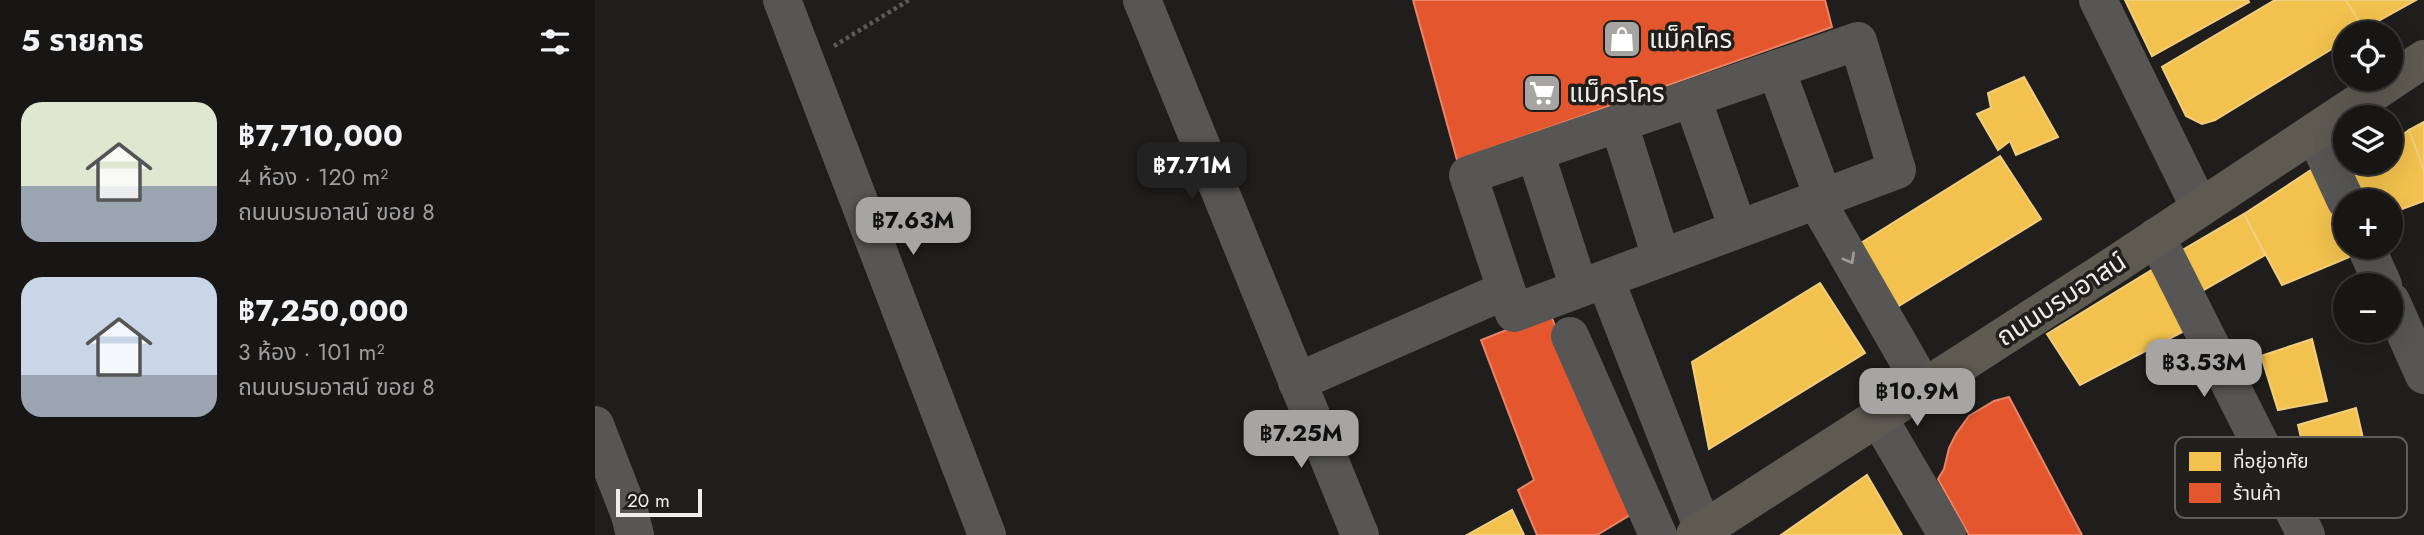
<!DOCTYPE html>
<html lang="th">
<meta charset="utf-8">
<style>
:root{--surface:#181615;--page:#252322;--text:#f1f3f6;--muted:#9f9fa0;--line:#363534;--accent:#a7a5a3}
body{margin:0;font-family:Jost,"Noto Sans Thai",sans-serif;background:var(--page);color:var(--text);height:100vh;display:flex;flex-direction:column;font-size:26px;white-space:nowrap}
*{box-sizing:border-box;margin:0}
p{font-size:23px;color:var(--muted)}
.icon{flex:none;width:38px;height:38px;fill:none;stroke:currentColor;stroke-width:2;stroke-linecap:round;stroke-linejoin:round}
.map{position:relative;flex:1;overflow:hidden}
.panel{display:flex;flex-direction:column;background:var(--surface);width:595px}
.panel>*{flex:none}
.fabs{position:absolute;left:1738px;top:21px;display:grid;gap:14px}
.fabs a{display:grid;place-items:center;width:70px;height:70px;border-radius:50%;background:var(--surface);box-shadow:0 7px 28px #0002,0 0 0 2px var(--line);font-size:35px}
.scale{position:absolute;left:21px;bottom:18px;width:86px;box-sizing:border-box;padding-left:7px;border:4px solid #f0eeeb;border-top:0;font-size:19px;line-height:24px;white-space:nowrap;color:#f0eeeb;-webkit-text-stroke:5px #211f1b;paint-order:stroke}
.price{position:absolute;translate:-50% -60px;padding:0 16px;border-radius:14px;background:var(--accent);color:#111;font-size:23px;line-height:46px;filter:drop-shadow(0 2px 4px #0008)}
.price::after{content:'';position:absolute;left:50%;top:42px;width:21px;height:16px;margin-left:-10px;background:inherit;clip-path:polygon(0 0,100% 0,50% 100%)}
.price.selected{background:#222;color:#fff}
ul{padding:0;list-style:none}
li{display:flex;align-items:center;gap:21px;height:175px;padding:0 21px}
li span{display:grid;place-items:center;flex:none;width:196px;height:140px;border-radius:21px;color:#555}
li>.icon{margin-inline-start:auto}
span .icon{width:84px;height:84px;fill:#fffc;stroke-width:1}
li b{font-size:30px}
h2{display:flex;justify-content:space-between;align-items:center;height:84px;padding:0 21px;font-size:30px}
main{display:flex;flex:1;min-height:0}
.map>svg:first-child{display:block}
.homes{fill:#f2c14e;stroke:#f1ce7d;stroke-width:2}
.shops{fill:#e4572e;stroke:#e88467;stroke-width:2}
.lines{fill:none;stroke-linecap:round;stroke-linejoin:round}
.path{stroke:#5c5b59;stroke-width:4.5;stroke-dasharray:3.5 3.5;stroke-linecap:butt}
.minor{stroke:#575655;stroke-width:38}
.major{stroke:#5d5a52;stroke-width:38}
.oneway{stroke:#9c9a98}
.labels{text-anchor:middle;stroke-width:7;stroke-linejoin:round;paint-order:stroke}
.poi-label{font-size:26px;fill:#f0eeeb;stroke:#211f1b;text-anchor:start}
.street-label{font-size:26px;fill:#f0eeeb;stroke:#211f1b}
.key{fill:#211f1b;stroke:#5f5d59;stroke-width:2}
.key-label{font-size:19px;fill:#f0eeeb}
</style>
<main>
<section class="panel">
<h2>5 รายการ<svg class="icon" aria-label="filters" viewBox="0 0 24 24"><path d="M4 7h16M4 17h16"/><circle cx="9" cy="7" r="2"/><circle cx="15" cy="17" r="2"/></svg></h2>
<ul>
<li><span style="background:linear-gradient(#dfe7d0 60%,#9aa5b1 0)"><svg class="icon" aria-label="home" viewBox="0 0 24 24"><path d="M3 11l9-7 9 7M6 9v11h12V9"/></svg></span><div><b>฿7,710,000</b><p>4 ห้อง · 120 m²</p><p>ถนนบรมอาสน์ ฃอย 8</p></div></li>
<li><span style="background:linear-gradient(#c9d6e8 70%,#9aa5b1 0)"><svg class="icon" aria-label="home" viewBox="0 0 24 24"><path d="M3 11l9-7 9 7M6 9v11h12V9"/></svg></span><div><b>฿7,250,000</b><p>3 ห้อง · 101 m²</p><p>ถนนบรมอาสน์ ฃอย 8</p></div></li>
</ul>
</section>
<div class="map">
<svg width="1829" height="535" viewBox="0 0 1829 535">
<rect width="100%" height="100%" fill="#201e1c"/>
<!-- homes -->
<g class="homes">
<path d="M 1530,0 L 1653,0 L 1654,2 L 1557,56 Z"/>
<path d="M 1680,0 L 1751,0 L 1769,29 L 1762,33 L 1750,33 L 1750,41 L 1620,120 L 1607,124 L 1591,116 L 1567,67 Z"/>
<path d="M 1751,0 L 1821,0 L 1769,29 Z"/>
<path d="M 1429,77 L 1463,137 L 1421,155 L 1415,141 L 1403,150 L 1382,114 L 1396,108 L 1393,93 Z"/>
<path d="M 1829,122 L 1829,171 L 1814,130 Z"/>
<path d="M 1814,130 L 1829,171 L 1829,201 L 1796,213 L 1796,201 L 1765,201 L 1754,173 L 1768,163 L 1796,163 L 1796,143 Z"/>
<path d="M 1405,156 L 1446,219 L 1294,312 L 1253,251 Z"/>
<path d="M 1719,168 L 1750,227 L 1750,247 L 1760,247 L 1764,253 L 1687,285 L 1649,214 Z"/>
<path d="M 1649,214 L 1670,255 L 1605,292 L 1586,251 Z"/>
<path d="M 1560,268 L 1593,329 L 1485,385 L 1452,334 Z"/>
<path d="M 1225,283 L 1270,353 L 1114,449 L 1097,362 Z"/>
<path d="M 1717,339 L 1732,401 L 1683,410 L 1666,356 Z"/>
<path d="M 1761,408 L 1773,460 L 1716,480 L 1703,425 Z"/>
<path d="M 1272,475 L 1307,535 L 1186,535 Z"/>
<path d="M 917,510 L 929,535 L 872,535 Z"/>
</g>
<!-- shops -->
<g class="shops">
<path d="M 818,0 L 1230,0 L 1237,27 L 862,160 Z"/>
<path d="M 955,313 L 1035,515 L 1002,535 L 942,535 L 923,490 L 939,480 L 886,340 Z"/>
<path d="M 1414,397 L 1487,535 L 1374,535 L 1343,479 L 1349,469 L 1354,448 L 1361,434 L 1374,416 L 1399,401 Z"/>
</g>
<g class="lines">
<!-- path -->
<path class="path" d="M 239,46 L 314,0"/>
<!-- minor -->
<g class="minor">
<path d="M 187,0 L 392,535"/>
<path d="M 547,0 L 765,535"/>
<path d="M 1503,0 L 1605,208"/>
<path d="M 1181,69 L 1228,197"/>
<path d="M 1097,98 L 1143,229"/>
<path d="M 1024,124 L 1066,257"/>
<path d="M 1719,132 L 1751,201"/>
<path d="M 940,152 L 984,288"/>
<path d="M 1221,200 L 1329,388"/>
<path d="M 1561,237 L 1711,535"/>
<path d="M 1771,247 L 1788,285"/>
<path d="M 1010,279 L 1302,170 L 1263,41 L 873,175 L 919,313 L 1010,279 L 1108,529"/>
<path d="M 1796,301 L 1829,375"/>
<path d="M 975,336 L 1063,535"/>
<path d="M 702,382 L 911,290"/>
<path d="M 1283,417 L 1352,535"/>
<path d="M 0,425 L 35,515 L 40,535"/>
</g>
<!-- major -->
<path class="major" d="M 1100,535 L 1521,264 L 1829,59"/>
</g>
<!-- one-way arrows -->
<defs><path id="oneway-chevron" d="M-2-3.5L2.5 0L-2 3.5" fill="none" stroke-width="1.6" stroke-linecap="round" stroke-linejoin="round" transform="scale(1.75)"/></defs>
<use class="oneway" href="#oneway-chevron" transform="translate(1255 259) rotate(60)"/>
<!-- icons -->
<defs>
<symbol id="shop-square" viewBox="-11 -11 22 22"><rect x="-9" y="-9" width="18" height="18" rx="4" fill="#a7a5a3" stroke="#211f1b"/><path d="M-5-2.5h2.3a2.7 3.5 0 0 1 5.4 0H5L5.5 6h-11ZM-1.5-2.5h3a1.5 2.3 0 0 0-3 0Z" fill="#fff"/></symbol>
<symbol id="supermarket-square" viewBox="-11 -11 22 22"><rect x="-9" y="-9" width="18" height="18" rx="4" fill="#a7a5a3" stroke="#211f1b"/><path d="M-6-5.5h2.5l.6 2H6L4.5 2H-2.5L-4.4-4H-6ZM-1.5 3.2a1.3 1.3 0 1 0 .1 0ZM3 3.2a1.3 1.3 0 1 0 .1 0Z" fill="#fff"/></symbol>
</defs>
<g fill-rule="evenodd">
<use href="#shop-square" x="1005" y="17" width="44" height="44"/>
<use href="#supermarket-square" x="925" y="71" width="44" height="44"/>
</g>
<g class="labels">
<!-- poi labels -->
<g class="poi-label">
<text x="1054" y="48">แม็คโคร</text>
<text x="974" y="102">แม็ครโคร</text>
</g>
<!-- street labels -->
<g class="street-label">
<text transform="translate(1466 299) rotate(-33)" y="9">ถนนบรมอาสน์</text>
</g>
</g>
<!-- legend -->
<rect x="1580" y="437" width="232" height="81" rx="10" class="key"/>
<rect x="1594" y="452" width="32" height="19" fill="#f2c14e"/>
<rect x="1594" y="483" width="32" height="20" fill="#e4572e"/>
<g class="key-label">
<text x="1638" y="468">ที่อยู่อาศัย</text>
<text x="1638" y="500">ร้านค้า</text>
</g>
</svg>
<div class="fabs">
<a><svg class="icon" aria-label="locate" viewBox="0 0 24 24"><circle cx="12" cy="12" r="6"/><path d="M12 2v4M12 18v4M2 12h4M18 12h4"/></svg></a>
<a><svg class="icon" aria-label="layers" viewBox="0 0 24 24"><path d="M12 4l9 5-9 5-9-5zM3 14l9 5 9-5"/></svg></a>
<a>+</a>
<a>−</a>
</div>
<div class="scale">20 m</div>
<b class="price selected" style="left:597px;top:202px">฿7.71M</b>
<b class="price" style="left:318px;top:257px">฿7.63M</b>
<b class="price" style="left:1609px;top:399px">฿3.53M</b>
<b class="price" style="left:1322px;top:428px">฿10.9M</b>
<b class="price" style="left:706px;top:470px">฿7.25M</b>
</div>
</main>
